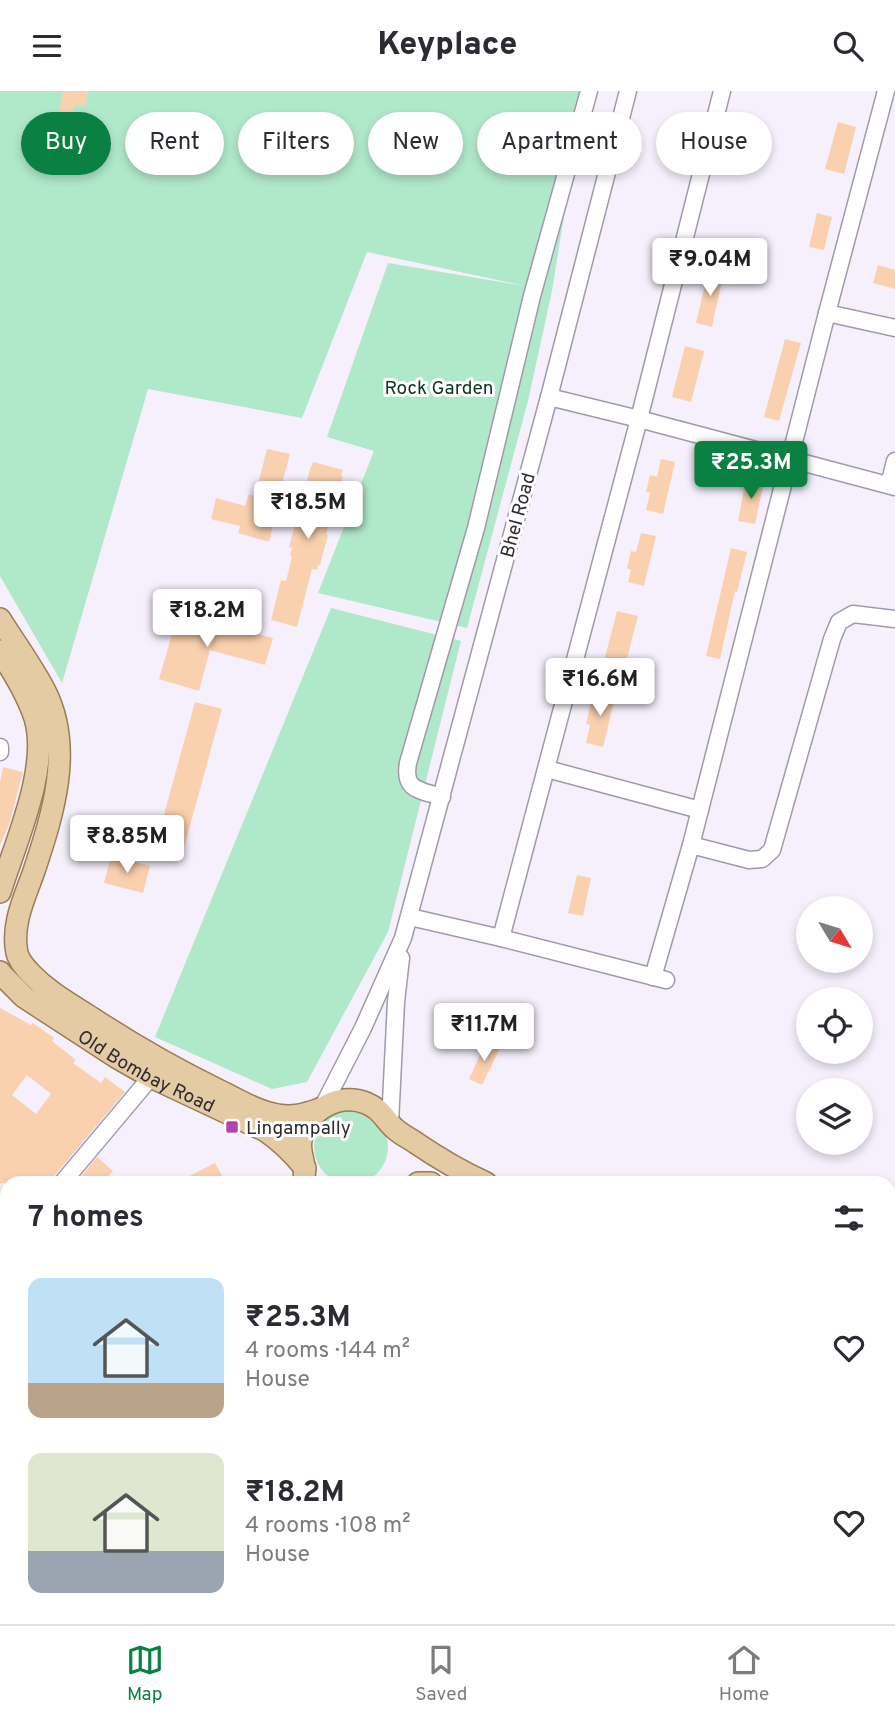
<!DOCTYPE html>
<meta charset="utf-8">
<style>
:root{--surface:#fff;--page:#f2f2f3;--text:#2b2b33;--muted:#7c7c81;--line:#e1e1e2;--accent:#0b8043}
body{margin:0;font-family:Overpass,sans-serif;background:var(--page);color:var(--text);height:100vh;display:flex;flex-direction:column;font-size:26px;white-space:nowrap}
*{box-sizing:border-box;margin:0}
p{font-size:23px;color:var(--muted)}
.icon{flex:none;width:38px;height:38px;fill:none;stroke:currentColor;stroke-width:2;stroke-linecap:round;stroke-linejoin:round}
.map{position:relative;flex:1;overflow:hidden}
.sheet{position:absolute;left:0px;top:1085px;width:896px;height:448px;display:flex;flex-direction:column;background:var(--surface);border-radius:21px 21px 0 0;box-shadow:0 4px 10px #0003}
.sheet>*{flex:none}
.banner{position:absolute;left:21px;top:21px;width:854px;height:63px;display:flex;gap:14px}
.needle{width:46px;rotate:128deg}
.controls{position:absolute;left:796px;top:805px;display:grid;gap:14px}
.controls a{display:grid;place-items:center;width:77px;height:77px;border-radius:50%;background:var(--surface);box-shadow:0 4px 10px #0003;font-size:35px}
.price{position:absolute;translate:-50% -60px;padding:0 16px;border-radius:7px;background:#fff;color:#222;font-size:23px;line-height:46px;filter:drop-shadow(0 2px 4px #0008)}
.price::after{content:'';position:absolute;left:50%;top:42px;width:21px;height:16px;margin-left:-10px;background:inherit;clip-path:polygon(0 0,100% 0,50% 100%)}
.price.current{background:var(--accent);color:#fff}
ul{padding:0;list-style:none}
li{display:flex;align-items:center;gap:21px;height:175px;padding:0 28px}
li span{display:grid;place-items:center;flex:none;width:196px;height:140px;border-radius:14px;color:#555}
li>.icon{margin-inline-start:auto}
span .icon{width:84px;height:84px;fill:#fffc;stroke-width:1}
li b{font-size:30px}
h2{display:flex;justify-content:space-between;align-items:center;height:84px;padding:0 28px;font-size:30px}
.tag{padding:0 24px;border-radius:32px;background:var(--surface);box-shadow:0 4px 10px #0003;font-size:24px;line-height:63px}
.tag.current{background:var(--accent);color:#fff}
header{display:flex;justify-content:space-between;align-items:center;height:91px;padding:0 28px;background:var(--surface);font-size:32px;font-weight:800}
.tabs{display:flex;justify-content:space-around;align-items:center;height:98px;border-top:2px solid var(--line);background:var(--surface);font-size:19px;color:var(--muted)}
.tabs a{display:grid;justify-items:center;gap:4px}
.tabs .current{color:var(--accent)}
.map>svg:first-child{display:block}
.green{fill:#b0e8ca}
.lines{fill:none;stroke-linecap:round;stroke-linejoin:round}
.stream{stroke:#679cda;stroke-width:4.5}
.building{fill:#fad1af;fill-rule:evenodd}
.minor-casing{stroke:#a199ac;stroke-width:19}
.major-casing{stroke:#997d55;stroke-width:24}
.highway-casing{stroke:#997d55;stroke-width:28}
.minor{stroke:#fff;stroke-width:16}
.major{stroke:#e4cba4;stroke-width:21}
.highway{stroke:#d2a968;stroke-width:24}
.poi-dot{fill:#af46a9;stroke:#fff;stroke-width:2.5}
.labels{text-anchor:middle;stroke-width:6;stroke-linejoin:round;paint-order:stroke}
.park-label{font-size:19px;fill:#0b3422;stroke:#fff}
.street-label{font-size:19px;fill:#2e2a32;stroke:#fff}
.poi-label{font-size:19px;fill:#2e2a32;stroke:#fff;text-anchor:start}
</style>
<header><svg class="icon" aria-label="menu" viewBox="0 0 24 24"><path d="M4 6h16M4 12h16M4 18h16"/></svg>Keyplace<svg class="icon" aria-label="search" viewBox="0 0 24 24"><circle cx="10" cy="10" r="6"/><path d="M15 15l6 6"/></svg></header>
<div class="map">
<svg width="895" height="1533" viewBox="0 0 895 1533">
<rect width="100%" height="100%" fill="#f5f0fc"/>
<!-- green -->
<g class="green">
<path d="M 0,0 L 584,0 L 552,200 L 528,310 L 467,537 L 318,502 L 374,360 L 327,346 L 388,172 L 525,195 L 367,161 L 302,327 L 148,298 L 62,592 L 0,485 Z"/>
<path d="M 331,517 L 461,550 L 388,841 L 307,991 L 272,998 L 155,946 Z"/>
<circle cx="351" cy="1056" r="37"/>
</g>
<g class="lines">
<!-- stream -->
<g class="stream">
<path d="M 0,1184 L 7,1191"/>
<path d="M 157,1526 L 170,1533"/>
</g>
</g>
<!-- building -->
<g class="building">
<path d="M 63,0 L 88,0 L 85,15 L 75,14 L 64,70 L 48,67 L 55,26 L 58,27 Z"/>
<path d="M 740,26 L 763,31 L 752,79 L 729,74 Z"/>
<path d="M 838,31 L 856,36 L 844,83 L 825,78 Z"/>
<path d="M 817,122 L 832,126 L 824,159 L 809,156 Z"/>
<path d="M 878,174 L 895,179 L 895,198 L 873,192 Z"/>
<path d="M 709,177 L 724,180 L 712,236 L 696,232 Z"/>
<path d="M 785,248 L 801,252 L 779,330 L 764,326 Z"/>
<path d="M 685,255 L 704,260 L 691,311 L 672,306 Z"/>
<path d="M 267,358 L 290,363 L 277,411 L 279,412 L 269,451 L 238,442 L 240,435 L 211,428 L 216,407 L 245,415 L 249,403 L 255,405 Z"/>
<path d="M 661,368 L 675,371 L 663,423 L 646,419 L 650,402 L 646,401 L 650,384 L 657,386 Z"/>
<path d="M 313,371 L 343,379 L 341,385 L 343,385 L 335,416 L 333,415 L 332,420 L 326,444 L 328,444 L 320,474 L 318,474 L 317,479 L 312,478 L 297,536 L 271,529 L 281,489 L 286,490 L 292,466 L 290,465 L 292,457 L 289,456 L 311,375 L 312,375 Z"/>
<path d="M 746,388 L 764,391 L 755,433 L 738,430 Z"/>
<path d="M 641,442 L 656,445 L 644,495 L 628,491 L 631,479 L 627,477 L 631,460 L 636,461 Z"/>
<path d="M 731,457 L 747,461 L 737,501 L 735,500 L 720,568 L 706,565 Z"/>
<path d="M 617,520 L 638,525 L 624,579 L 603,574 Z"/>
<path d="M 178,523 L 273,547 L 265,574 L 210,559 L 199,600 L 159,588 Z"/>
<path d="M 600,598 L 616,602 L 603,656 L 586,652 L 590,634 L 586,633 L 591,611 L 596,613 Z"/>
<path d="M 195,611 L 222,618 L 182,764 L 155,756 Z"/>
<path d="M 3,676 L 23,681 L 9,734 L 0,754 L 0,691 Z"/>
<path d="M 111,765 L 150,775 L 143,802 L 104,792 Z"/>
<path d="M 577,784 L 591,787 L 583,825 L 568,822 Z"/>
<path d="M 0,917 L 31,934 L 33,932 L 54,947 L 52,950 L 76,969 L 73,972 L 101,992 L 105,986 L 125,1001 L 54,1085 L 52,1092 L 0,1092 ZM 27,984 L 51,1003 L 36,1023 L 12,1004 Z"/>
<path d="M 486,951 L 500,957 L 482,994 L 469,988 Z"/>
<path d="M 97,1066 L 113,1080 L 102,1092 L 76,1092 Z"/>
<path d="M 215,1072 L 226,1092 L 176,1092 Z"/>
</g>
<g class="lines">
<defs>
<g id="minor">
<path d="M 827,222 L 895,237"/>
<path d="M 549,306 L 639,328 L 895,396"/>
<path d="M 889,394 L 895,370"/>
<path d="M 0,656 L 0,661"/>
<path d="M 547,678 L 700,719"/>
<path d="M 442,706 C 420,699 403,700 408,672 L 476,437 L 532,205 L 589,0"/>
<path d="M 691,754 L 749,769 L 762,768 L 772,759 L 832,548 L 839,531 L 853,523 L 895,528"/>
<path d="M 410,826 L 501,847"/>
<path d="M 653,886 L 691,754 L 827,222 L 886,0"/>
<path d="M 666,889 L 501,847 L 639,328 L 722,0"/>
<path d="M 322,1017 L 363,937 L 403,847 L 549,306 L 628,0"/>
<path d="M 390,1032 L 396,911 L 401,867"/>
<path d="M 62,1092 L 151,986"/>
<path d="M 889,1137 L 895,1137"/>
<path d="M 889,1202 L 895,1204"/>
<path d="M 0,1268 L 7,1274"/>
<path d="M 0,1293 L 7,1284"/>
<path d="M 0,1506 L 7,1499"/>
<path d="M 609,1526 L 610,1533"/>
<path d="M 86,1533 L 92,1526"/>
</g>
<g id="major">
<path d="M 0,528 C 15,552 32,575 45,600 C 74,657 53,723 34,780 C 25,806 11,833 17,862 C 20,875 41,893 52,901 C 64,910 78,918 92,927 C 133,954 175,978 220,1000 C 239,1009 258,1021 278,1024 C 294,1027 305,1023 320,1018"/>
<path d="M 0,560 C 13,581 27,603 35,627 C 50,677 15,752 0,801"/>
<path id="s1" d="M 0,881 L 2,884 L 24,906 L 116,966 L 151,986 L 266,1040 C 282,1051 293,1062 305,1077"/>
<path d="M 304,1092 C 304,1087 305,1081 304,1076 C 303,1066 299,1059 301,1049 C 306,1020 338,1001 366,1012 C 381,1018 384,1028 394,1037 C 400,1043 409,1047 416,1052 C 438,1067 462,1081 486,1092"/>
<path d="M 418,1092 L 431,1092"/>
</g>
<g id="highway">
<path d="M 889,1167 L 895,1169"/>
<path d="M 889,1189 L 895,1190"/>
<path d="M 22,1533 L 28,1526"/>
<path d="M 48,1533 L 53,1526"/>
</g>
</defs>
<!-- minor casing -->
<use href="#minor" class="minor-casing"/>
<!-- major casing -->
<use href="#major" class="major-casing"/>
<!-- highway casing -->
<use href="#highway" class="highway-casing"/>
<!-- minor -->
<use href="#minor" class="minor"/>
<!-- major -->
<use href="#major" class="major"/>
<!-- highway -->
<use href="#highway" class="highway"/>
</g>
<!-- markers -->
<rect class="poi-dot" x="225" y="1029" width="14" height="14" rx="3.5"/>
<g class="labels">
<!-- park labels -->
<g class="park-label">
<text x="439" y="303">Rock Garden</text>
</g>
<!-- street labels -->
<g class="street-label">
<text transform="translate(517 424) rotate(-75)" y="7">Bhel Road</text>
<text dy="7" stroke="none"><textPath href="#s1" startOffset="178">Old Bombay Road</textPath></text>
</g>
<!-- poi labels -->
<g class="poi-label">
<text x="246" y="1043">Lingampally</text>
</g>
</g>
</svg>
<div class="controls">
<a><svg class="needle" viewBox="-14 -14 28 28"><path d="M0-13l5 13h-10z" fill="#e53935"/><path d="M0 13l5-13h-10z" fill="#7c7c81"/></svg></a>
<a><svg class="icon" aria-label="locate" viewBox="0 0 24 24"><circle cx="12" cy="12" r="6"/><path d="M12 2v4M12 18v4M2 12h4M18 12h4"/></svg></a>
<a><svg class="icon" aria-label="layers" viewBox="0 0 24 24"><path d="M12 4l9 5-9 5-9-5zM3 14l9 5 9-5"/></svg></a>
</div>
<b class="price" style="left:710px;top:207px">₹9.04M</b>
<b class="price current" style="left:751px;top:410px">₹25.3M</b>
<b class="price" style="left:308px;top:450px">₹18.5M</b>
<b class="price" style="left:207px;top:558px">₹18.2M</b>
<b class="price" style="left:600px;top:627px">₹16.6M</b>
<b class="price" style="left:127px;top:784px">₹8.85M</b>
<b class="price" style="left:484px;top:972px">₹11.7M</b>
<div class="banner">
<a class="tag current">Buy</a>
<a class="tag">Rent</a>
<a class="tag">Filters</a>
<a class="tag">New</a>
<a class="tag">Apartment</a>
<a class="tag">House</a>
</div>
<section class="sheet">
<h2>7 homes<svg class="icon" aria-label="filters" viewBox="0 0 24 24"><path d="M4 7h16M4 17h16"/><circle cx="9" cy="7" r="2"/><circle cx="15" cy="17" r="2"/></svg></h2>
<ul>
<li><span style="background:linear-gradient(#bfe0f5 75%,#b9a48a 0)"><svg class="icon" aria-label="home" viewBox="0 0 24 24"><path d="M3 11l9-7 9 7M6 9v11h12V9"/></svg></span><div><b>₹25.3M</b><p>4 rooms · 144 m²</p><p>House</p></div><svg class="icon" aria-label="heart" viewBox="0 0 24 24"><path d="M12 20l-8-8c-3-5 5-10 8-4 3-6 11-1 8 4z"/></svg></li>
<li><span style="background:linear-gradient(#dfe7d0 70%,#9aa5b1 0)"><svg class="icon" aria-label="home" viewBox="0 0 24 24"><path d="M3 11l9-7 9 7M6 9v11h12V9"/></svg></span><div><b>₹18.2M</b><p>4 rooms · 108 m²</p><p>House</p></div><svg class="icon" aria-label="heart" viewBox="0 0 24 24"><path d="M12 20l-8-8c-3-5 5-10 8-4 3-6 11-1 8 4z"/></svg></li>
</ul>
</section>
</div>
<nav class="tabs">
<a class="current"><svg class="icon" aria-label="map" viewBox="0 0 24 24"><path d="M3 6l6-2 6 2 6-2v14l-6 2-6-2-6 2zM9 4v14M15 6v14"/></svg>Map</a>
<a><svg class="icon" aria-label="saved" viewBox="0 0 24 24"><path d="M7 4h10v16l-5-4-5 4z"/></svg>Saved</a>
<a><svg class="icon" aria-label="home" viewBox="0 0 24 24"><path d="M3 11l9-7 9 7M6 9v11h12V9"/></svg>Home</a>
</nav>
